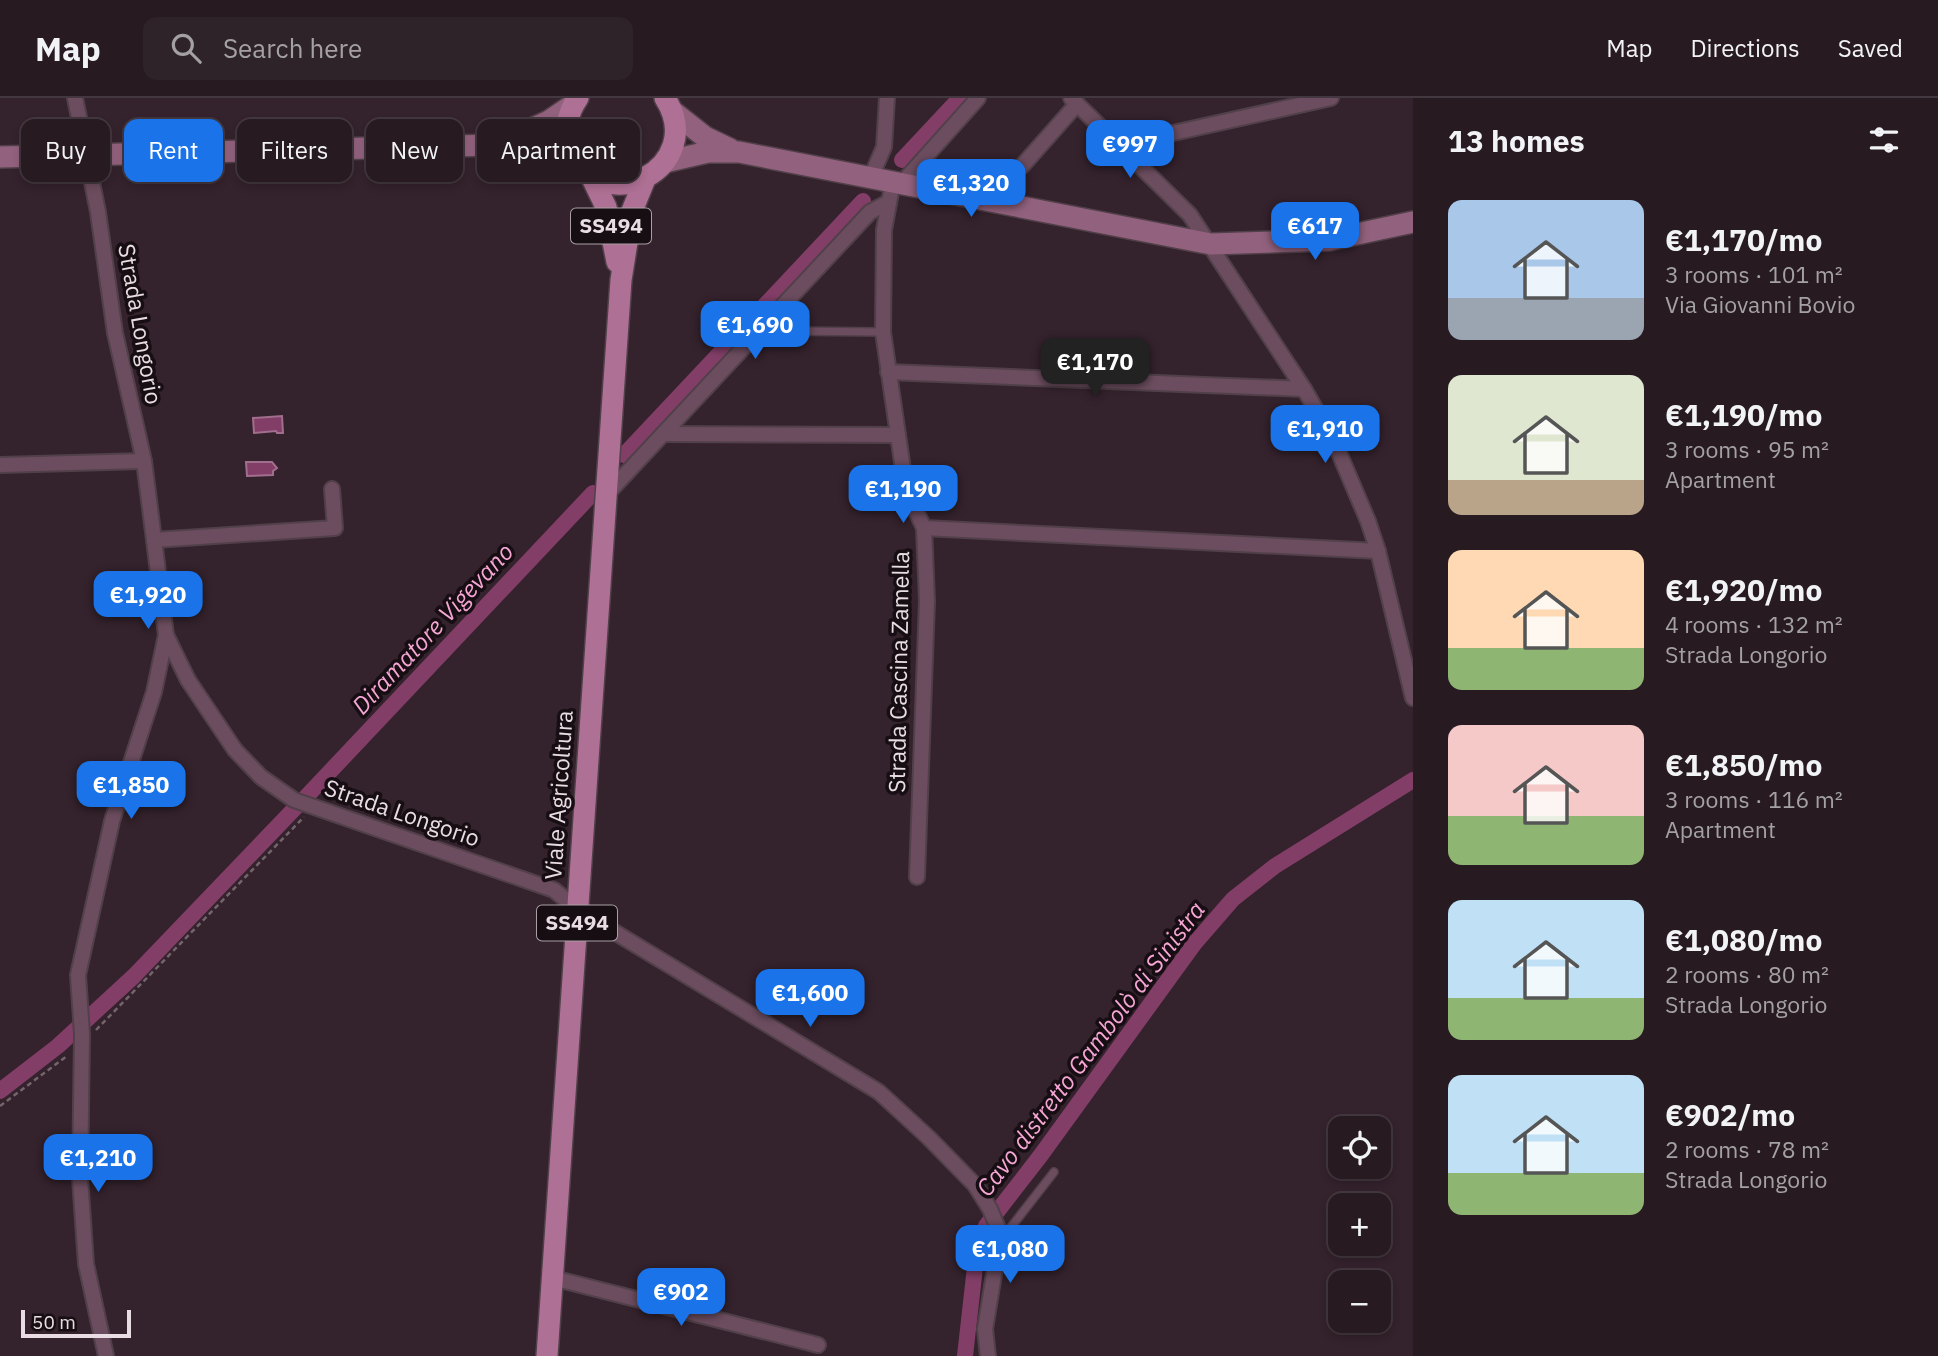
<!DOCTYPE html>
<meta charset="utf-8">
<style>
:root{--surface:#271a21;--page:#2f232a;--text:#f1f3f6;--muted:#a4a1a5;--line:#43383f;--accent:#1a73e8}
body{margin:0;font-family:"IBM Plex Sans",sans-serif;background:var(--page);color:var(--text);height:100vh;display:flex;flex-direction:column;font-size:26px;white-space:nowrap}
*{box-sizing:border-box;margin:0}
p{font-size:23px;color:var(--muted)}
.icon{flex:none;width:38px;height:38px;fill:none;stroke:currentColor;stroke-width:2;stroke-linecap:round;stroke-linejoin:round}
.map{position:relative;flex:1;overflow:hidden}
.sheet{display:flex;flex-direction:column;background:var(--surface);width:525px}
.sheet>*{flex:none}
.hud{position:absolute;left:21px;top:21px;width:665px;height:63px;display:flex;gap:14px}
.tools{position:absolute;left:1328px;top:1018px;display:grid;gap:14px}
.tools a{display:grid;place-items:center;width:63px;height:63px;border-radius:14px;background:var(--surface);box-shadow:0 4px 10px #0003,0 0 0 2px var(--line);font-size:35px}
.scale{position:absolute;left:21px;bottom:18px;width:110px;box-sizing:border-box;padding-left:7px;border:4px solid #e9dde3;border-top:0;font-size:19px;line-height:24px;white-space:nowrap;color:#e9dde3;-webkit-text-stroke:5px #160e13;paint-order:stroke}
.price{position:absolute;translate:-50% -60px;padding:0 16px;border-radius:14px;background:var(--accent);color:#fff;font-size:23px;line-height:46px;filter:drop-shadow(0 2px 4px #0008)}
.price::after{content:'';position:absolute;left:50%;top:42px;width:21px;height:16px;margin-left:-10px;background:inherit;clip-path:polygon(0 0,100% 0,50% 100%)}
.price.active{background:#222;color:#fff}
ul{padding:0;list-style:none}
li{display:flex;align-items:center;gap:21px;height:175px;padding:0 35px}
li span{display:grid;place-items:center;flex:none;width:196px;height:140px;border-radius:14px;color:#555}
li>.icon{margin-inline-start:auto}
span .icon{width:84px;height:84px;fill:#fffc;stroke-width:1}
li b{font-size:30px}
h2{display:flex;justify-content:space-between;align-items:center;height:84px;padding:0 35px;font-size:30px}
.chip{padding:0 24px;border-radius:14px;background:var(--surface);box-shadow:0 4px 10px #0003,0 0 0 2px var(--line);font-size:24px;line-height:63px}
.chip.active{background:var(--accent);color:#fff}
header{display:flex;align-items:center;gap:42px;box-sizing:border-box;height:98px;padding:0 35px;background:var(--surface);border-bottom:2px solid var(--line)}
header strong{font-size:33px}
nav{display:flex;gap:38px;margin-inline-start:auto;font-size:24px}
.search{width:490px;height:63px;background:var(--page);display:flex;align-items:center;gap:18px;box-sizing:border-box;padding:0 24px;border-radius:14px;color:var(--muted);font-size:26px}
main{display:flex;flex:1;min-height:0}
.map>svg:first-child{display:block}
.water{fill:#833e68;stroke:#a26e8d;stroke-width:2}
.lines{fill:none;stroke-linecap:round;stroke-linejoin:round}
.canal{stroke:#833e68;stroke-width:16}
.lane-casing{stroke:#514049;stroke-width:10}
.street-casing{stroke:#514049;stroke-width:18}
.secondary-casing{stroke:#514049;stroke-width:24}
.primary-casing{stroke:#514049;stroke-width:24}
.path{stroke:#74646c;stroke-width:2.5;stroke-dasharray:5 3.5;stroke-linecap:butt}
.lane{stroke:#6c4d5f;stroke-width:7}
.street{stroke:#6c4d5f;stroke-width:14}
.secondary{stroke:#92617d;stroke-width:21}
.primary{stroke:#ae7094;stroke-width:21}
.labels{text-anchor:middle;stroke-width:7;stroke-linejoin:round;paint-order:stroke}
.shield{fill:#160e13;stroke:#aa9fa5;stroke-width:2}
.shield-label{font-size:21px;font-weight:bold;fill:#e9dde3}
.street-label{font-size:23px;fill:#e9dde3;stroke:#160e13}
.water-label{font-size:24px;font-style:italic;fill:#f6a6d4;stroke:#160e13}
</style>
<header>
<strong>Map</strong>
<div class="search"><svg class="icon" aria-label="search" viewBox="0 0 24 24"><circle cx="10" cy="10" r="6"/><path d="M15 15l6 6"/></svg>Search here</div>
<nav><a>Map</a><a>Directions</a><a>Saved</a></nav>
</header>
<main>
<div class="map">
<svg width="1413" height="1258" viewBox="0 0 1413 1258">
<rect width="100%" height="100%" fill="#34222c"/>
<!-- water -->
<g class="water">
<path d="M 282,318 L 283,335 L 277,335 L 276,333 L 254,335 L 253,320 Z"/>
<path d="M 246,364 L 272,364 L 277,370 L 273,373 L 273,377 L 247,378 Z"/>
</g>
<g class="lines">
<!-- canal -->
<g class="canal">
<path d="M 902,62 L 960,0"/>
<path d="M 624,357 L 863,103"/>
<path d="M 306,699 L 593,395"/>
<path d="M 0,993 L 58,948 L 134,878 L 297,708"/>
<path d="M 965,1258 L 976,1160 L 986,1128 L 1041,1057 L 1194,846 L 1233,801 L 1275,768 L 1413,682"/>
</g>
<defs>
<g id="lane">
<path d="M 785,233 L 883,234"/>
<path d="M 1001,1142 L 1054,1074"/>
</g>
<g id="street">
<path d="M 75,0 L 98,114 L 115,235 L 144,363 L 166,537 L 188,582 L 235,652 L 261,679 L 294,702 L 554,792 L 578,812 L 879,994 L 929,1040 L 975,1087 L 990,1111 L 999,1133 L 999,1146 L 985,1231 L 988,1258"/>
<path d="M 1071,0 L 1190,117 L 1304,291 L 1334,343 L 1368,423 L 1378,453 L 1413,600"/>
<path d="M 1119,47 L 1331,0"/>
<path d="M 1022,68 L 1077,6"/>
<path d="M 871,79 L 884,49 L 887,0"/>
<path d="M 893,83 L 884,132 L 883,234 L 906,392 L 924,430 L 927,503 L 917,779"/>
<path d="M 902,85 L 978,0"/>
<path d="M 888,274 L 1304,291"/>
<path d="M 663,336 L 898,337"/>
<path d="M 0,367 L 144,363"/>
<path d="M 606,397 L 870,114 L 889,104"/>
<path d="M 924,430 L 1378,453"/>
<path d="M 154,442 L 335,430 L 332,391"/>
<path d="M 553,1180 L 818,1247"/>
<path d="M 106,1258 L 86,1166 L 80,1080 L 82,936 L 78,877 L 112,723 L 154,594 L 166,537"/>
</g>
<g id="secondary">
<path d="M 672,13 L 705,39 L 730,51"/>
<path d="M 496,47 L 549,23 L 574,6"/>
<path d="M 0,59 L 496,47 L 542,53 L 584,71"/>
<path d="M 665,64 L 708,54 L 739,54 L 1211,146 L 1329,142 L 1413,124"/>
</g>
<g id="primary">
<path d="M 578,0 C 567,15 564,34 571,51 C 601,125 709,69 665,0"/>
<path d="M 590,76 L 606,109 L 617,164"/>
<path d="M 547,1258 L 621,182 L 632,113 L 645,81"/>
</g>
</defs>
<!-- lane casing -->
<use href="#lane" class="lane-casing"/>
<!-- street casing -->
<use href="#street" class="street-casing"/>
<!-- secondary casing -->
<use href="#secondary" class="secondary-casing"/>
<!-- primary casing -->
<use href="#primary" class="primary-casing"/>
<!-- path -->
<g class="path">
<path d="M 96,932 L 304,719"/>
<path d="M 0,1008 L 67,958"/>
</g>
<!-- lane -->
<use href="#lane" class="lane"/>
<!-- street -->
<use href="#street" class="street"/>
<!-- secondary -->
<use href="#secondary" class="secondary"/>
<!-- primary -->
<use href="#primary" class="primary"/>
</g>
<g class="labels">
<!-- shield labels -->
<g class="shield">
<rect x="571" y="110.5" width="80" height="35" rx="5"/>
<rect x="537" y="807.5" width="80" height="35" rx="5"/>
</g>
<g class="shield-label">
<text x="611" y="135">SS494</text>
<text x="577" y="832">SS494</text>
</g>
<!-- street labels -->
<g class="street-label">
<text transform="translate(140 226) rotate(80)" y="8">Strada Longorio</text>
<text transform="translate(899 574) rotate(-89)" y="8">Strada Cascina Zamella</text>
<text transform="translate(559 697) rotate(-86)" y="8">Viale Agricoltura</text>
<text transform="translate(402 715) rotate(19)" y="8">Strada Longorio</text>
</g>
<!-- water labels -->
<g class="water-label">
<text transform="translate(433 531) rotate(-47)" y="8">Diramatore Vigevano</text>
<text transform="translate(1091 951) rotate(-53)" y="8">Cavo distretto Gambolò di Sinistra</text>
</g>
</g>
</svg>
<div class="tools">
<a><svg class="icon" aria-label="locate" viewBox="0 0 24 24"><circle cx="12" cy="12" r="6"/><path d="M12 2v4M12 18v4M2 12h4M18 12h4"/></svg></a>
<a>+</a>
<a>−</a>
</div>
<div class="scale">50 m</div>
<b class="price" style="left:1130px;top:82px">€997</b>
<b class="price" style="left:971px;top:121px">€1,320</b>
<b class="price" style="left:1315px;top:164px">€617</b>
<b class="price" style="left:755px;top:263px">€1,690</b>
<b class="price active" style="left:1095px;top:300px">€1,170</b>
<b class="price" style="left:1325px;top:367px">€1,910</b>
<b class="price" style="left:903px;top:427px">€1,190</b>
<b class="price" style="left:148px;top:533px">€1,920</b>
<b class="price" style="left:131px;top:723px">€1,850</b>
<b class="price" style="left:810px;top:931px">€1,600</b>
<b class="price" style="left:98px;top:1096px">€1,210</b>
<b class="price" style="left:1010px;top:1187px">€1,080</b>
<b class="price" style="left:681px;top:1230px">€902</b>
<div class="hud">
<a class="chip">Buy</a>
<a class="chip active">Rent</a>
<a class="chip">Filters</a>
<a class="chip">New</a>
<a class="chip">Apartment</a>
</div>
</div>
<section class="sheet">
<h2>13 homes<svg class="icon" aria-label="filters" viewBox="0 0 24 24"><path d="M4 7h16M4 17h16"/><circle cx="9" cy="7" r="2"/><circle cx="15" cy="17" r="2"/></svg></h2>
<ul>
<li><span style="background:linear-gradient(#a9c7e8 70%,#9aa5b1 0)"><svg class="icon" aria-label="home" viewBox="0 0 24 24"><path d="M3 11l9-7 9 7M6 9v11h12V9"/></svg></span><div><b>€1,170/mo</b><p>3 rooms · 101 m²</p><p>Via Giovanni Bovio</p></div></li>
<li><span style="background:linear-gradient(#dfe7d0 75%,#b9a48a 0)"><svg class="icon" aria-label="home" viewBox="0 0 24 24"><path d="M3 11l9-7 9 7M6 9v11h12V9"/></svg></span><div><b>€1,190/mo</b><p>3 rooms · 95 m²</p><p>Apartment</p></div></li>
<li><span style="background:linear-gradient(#ffd9b3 70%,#8fb573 0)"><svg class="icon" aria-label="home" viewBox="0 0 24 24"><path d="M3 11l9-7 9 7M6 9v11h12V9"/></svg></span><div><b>€1,920/mo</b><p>4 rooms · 132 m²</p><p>Strada Longorio</p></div></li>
<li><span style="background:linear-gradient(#f6c9c9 65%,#8fb573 0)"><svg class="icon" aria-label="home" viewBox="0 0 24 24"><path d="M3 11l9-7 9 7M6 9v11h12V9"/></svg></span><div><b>€1,850/mo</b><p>3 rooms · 116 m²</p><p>Apartment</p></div></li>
<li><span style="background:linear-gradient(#bfe0f5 70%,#8fb573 0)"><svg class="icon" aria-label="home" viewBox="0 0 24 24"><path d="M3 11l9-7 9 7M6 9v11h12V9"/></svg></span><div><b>€1,080/mo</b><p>2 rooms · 80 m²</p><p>Strada Longorio</p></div></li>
<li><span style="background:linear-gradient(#bfe0f5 70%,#8fb573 0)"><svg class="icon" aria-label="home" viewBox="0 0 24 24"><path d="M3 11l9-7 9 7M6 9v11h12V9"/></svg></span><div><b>€902/mo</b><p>2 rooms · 78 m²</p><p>Strada Longorio</p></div></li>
</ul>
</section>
</main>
